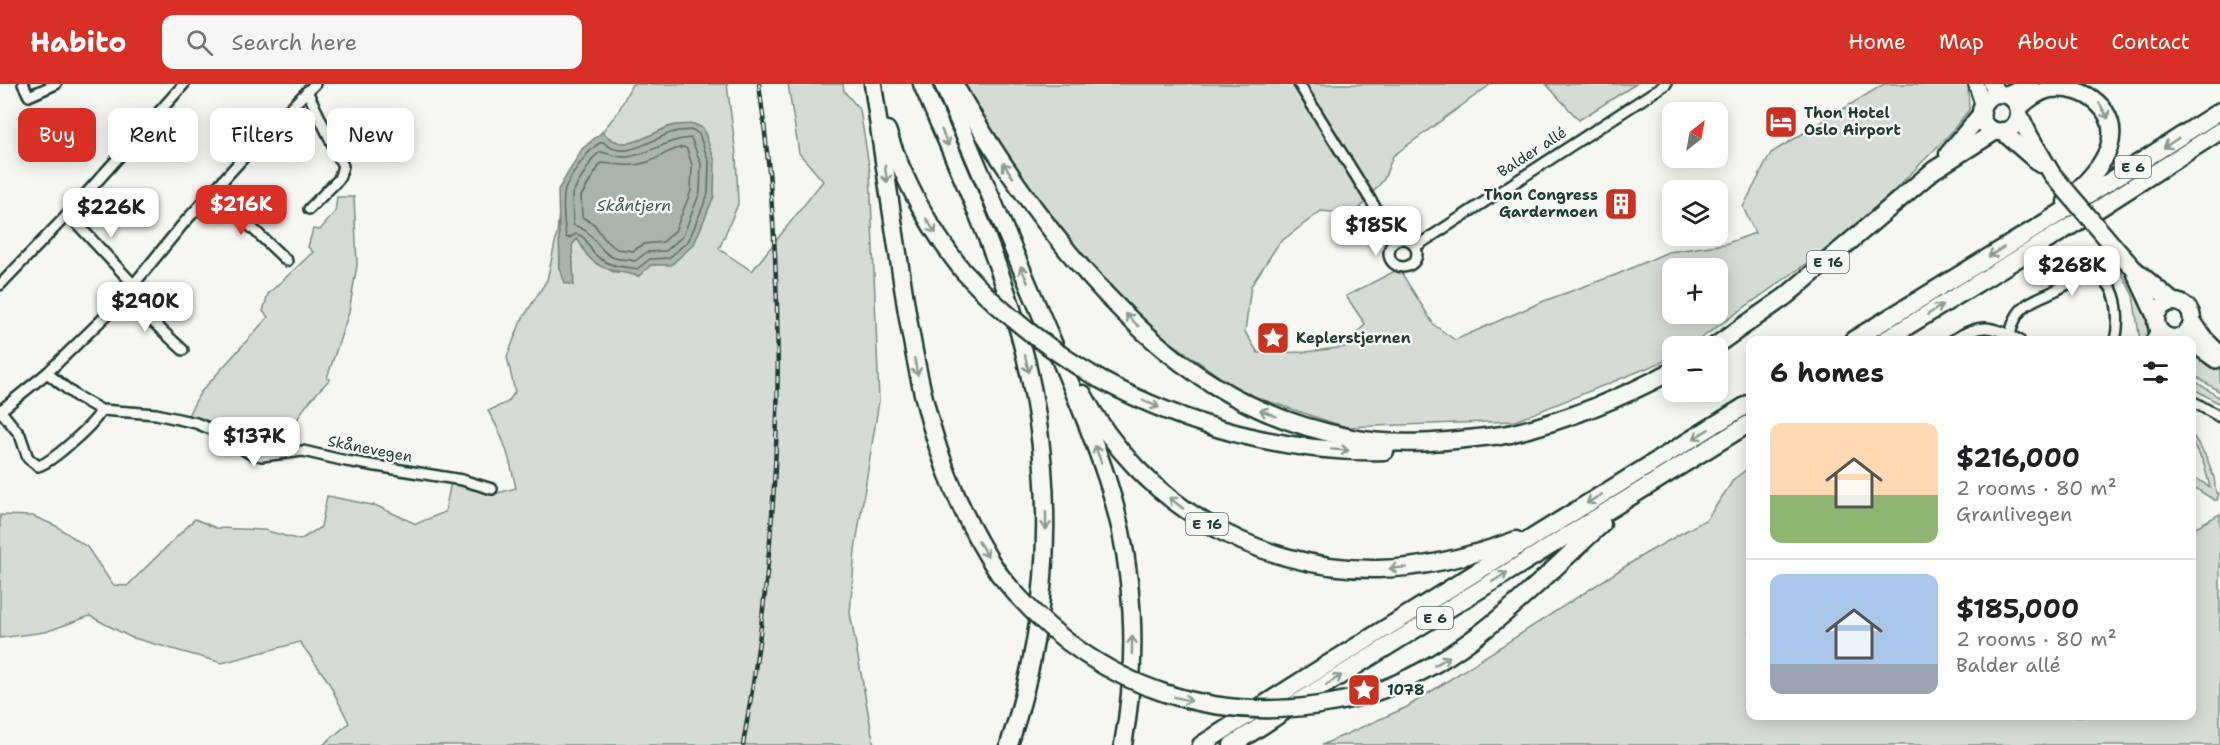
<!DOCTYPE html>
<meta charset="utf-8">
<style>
:root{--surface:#fff;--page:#f6f6f6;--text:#202124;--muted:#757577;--line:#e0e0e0;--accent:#d93025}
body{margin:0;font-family:"Shantell Sans",sans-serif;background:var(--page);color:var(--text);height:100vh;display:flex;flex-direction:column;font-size:22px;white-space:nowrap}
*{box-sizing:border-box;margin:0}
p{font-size:20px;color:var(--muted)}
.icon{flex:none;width:33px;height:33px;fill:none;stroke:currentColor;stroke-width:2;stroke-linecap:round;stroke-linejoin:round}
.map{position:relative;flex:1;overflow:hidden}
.details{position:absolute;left:1746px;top:252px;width:450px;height:384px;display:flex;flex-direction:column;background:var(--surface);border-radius:12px;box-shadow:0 3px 15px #0003}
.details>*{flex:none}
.top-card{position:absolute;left:18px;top:24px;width:570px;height:54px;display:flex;gap:12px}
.needle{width:39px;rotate:31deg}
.tools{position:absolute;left:1662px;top:18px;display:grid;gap:12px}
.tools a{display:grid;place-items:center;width:66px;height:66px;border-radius:12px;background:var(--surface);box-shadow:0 3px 15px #0003;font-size:30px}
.price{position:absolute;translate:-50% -51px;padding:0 14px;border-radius:12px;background:#fff;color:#222;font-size:20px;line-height:39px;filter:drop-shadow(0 2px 3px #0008)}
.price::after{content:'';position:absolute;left:50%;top:36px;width:18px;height:14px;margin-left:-9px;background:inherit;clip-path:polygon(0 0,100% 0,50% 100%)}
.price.on{background:var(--accent);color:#fff}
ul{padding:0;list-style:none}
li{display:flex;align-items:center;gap:18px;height:150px;padding:0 24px}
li+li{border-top:2px solid var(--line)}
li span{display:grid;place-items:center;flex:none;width:168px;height:120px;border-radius:12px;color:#555}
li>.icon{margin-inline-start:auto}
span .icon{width:72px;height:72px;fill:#fffc;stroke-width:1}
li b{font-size:26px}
h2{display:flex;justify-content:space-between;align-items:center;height:72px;padding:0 24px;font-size:26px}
.tag{padding:0 21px;border-radius:12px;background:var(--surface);box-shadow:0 3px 15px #0003;font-size:21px;line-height:54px}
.tag.on{background:var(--accent);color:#fff}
header{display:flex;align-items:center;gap:36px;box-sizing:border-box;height:84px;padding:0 30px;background:var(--accent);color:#fff}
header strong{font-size:28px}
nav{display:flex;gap:33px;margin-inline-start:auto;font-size:21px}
.search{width:420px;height:54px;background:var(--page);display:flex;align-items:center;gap:15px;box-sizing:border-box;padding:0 21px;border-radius:12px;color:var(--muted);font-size:22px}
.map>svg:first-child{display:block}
.green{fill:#d6dbd6;stroke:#7a8c85;stroke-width:1.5;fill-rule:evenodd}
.water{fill:#aab3ae;stroke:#72847d;stroke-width:1.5}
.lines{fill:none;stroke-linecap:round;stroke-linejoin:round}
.shore{stroke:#576c65;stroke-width:1.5}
.street-casing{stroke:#1f3d34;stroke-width:14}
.secondary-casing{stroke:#1f3d34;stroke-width:18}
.primary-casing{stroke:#1f3d34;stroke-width:20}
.highway-casing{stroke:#1f3d34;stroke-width:21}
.street{stroke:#f6f6f2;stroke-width:9}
.secondary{stroke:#f6f6f2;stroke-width:14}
.primary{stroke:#f6f6f2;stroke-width:15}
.highway{stroke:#f6f6f2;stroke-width:16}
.rail-casing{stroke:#1f3d34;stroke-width:4.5}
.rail{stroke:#f6f6f2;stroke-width:2;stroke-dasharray:7;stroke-linecap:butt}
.highway-bridge-casing{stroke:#1f3d34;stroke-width:21;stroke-linecap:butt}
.highway-bridge{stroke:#f6f6f2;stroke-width:16}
.oneway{stroke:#8a9a93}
.labels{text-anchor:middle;stroke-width:5;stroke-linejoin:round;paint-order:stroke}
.shield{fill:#f6f6f2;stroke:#60746d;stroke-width:1.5}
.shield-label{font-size:14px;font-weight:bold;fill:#1f3d34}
.poi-label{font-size:15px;font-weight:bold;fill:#1f3d34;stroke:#f6f6f2;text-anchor:start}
.street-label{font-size:15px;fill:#1f3d34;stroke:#f6f6f2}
.water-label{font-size:16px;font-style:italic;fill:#425a52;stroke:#f6f6f2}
</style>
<header>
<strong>Habito</strong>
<div class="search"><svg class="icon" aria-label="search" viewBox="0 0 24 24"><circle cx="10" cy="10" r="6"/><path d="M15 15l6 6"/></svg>Search here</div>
<nav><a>Home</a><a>Map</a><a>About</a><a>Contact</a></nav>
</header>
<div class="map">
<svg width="2220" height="661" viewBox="0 0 2220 661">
<rect width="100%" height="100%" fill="#f6f6f2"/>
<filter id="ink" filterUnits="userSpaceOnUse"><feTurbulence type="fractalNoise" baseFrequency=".0167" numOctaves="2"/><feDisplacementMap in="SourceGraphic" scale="12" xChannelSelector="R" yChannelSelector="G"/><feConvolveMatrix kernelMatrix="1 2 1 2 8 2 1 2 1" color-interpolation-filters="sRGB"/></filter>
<g filter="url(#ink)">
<!-- green -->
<g class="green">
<path d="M 632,0 L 727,0 L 736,70 L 738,120 L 719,165 L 752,187 L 823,97 L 799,69 L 788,0 L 843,0 L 844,7 L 860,26 L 870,88 L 879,317 L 855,466 L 850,529 L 874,661 L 323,661 L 349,639 L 328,597 L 300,558 L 222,579 L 130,553 L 90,532 L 45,548 L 0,554 L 0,431 L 33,432 L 56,442 L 87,463 L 113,501 L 127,502 L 195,435 L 216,444 L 264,446 L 300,456 L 321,443 L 327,412 L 377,422 L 416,440 L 445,428 L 451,398 L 491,411 L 516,404 C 510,376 504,352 488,327 L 508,318 L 515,308 L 507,273 L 521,237 L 547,196 L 557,150 L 559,128 L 560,185 L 573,201 L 572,161 L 577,155 L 584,163 L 587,171 L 613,188 L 623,188 L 639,192 L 672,42 C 648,53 624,71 602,48 L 618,28 Z"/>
<path d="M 958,0 L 1491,0 L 1393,72 L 1384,95 L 1355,130 L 1321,127 L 1279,159 L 1251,202 L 1245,248 L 1258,269 L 1306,268 L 1345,263 L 1365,240 L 1346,212 L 1399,185 L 1434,241 L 1455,256 L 1544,217 L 1618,190 L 1668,168 L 1725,160 L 1755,149 L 1743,123 L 1771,69 L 1884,0 L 1968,0 L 1969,26 L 1948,52 L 1858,143 L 1690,262 L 1672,262 L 1672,274 L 1515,337 L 1345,343 L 1250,311 L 1248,313 L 1140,236 L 1036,119 ZM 1672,184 L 1718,184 L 1718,230 L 1672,230 Z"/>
<path d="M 1546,0 L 1636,0 L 1579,36 Z"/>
<path d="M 337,113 L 354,113 L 357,181 L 349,228 L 327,294 L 330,295 C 308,318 291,334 289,368 L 250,369 L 186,335 L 200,309 L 268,233 L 263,227 L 268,210 L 313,168 L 308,163 L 313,145 L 320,146 L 335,128 Z"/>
<path d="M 2114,173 C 2133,197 2155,225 2147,256 L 2140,256 L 2133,212 Z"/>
<path d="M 2192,265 L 2207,273 L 2220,284 L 2220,308 L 2192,290 Z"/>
<path d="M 2192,295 L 2220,314 L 2220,320 L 2192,304 Z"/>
<path d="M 2192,350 L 2207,374 L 2214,394 L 2216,409 L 2219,409 L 2217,416 L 2214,416 L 2192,402 L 2192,392 L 2210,403 L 2203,377 L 2192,358 Z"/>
<path d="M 1750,383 L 1750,632 L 2192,632 L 2192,445 L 2220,430 L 2220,661 L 1322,661 L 1407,623 L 1643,471 L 1707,435 L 1734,395 Z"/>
</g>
<!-- water -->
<path class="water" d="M 694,40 L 703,44 L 715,77 L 714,112 L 694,160 L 671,181 L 651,181 L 639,192 C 621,187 600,188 587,171 C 583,166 582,161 577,155 L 572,161 L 574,201 L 565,199 L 560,185 L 558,106 L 582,65 L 602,48 C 626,72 645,51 671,42 C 678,40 687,41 694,40 Z"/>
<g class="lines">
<!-- shore -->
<g class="shore">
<path d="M 693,46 L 699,50 L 709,78 L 708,110 L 689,156 L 669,174 L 650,175 L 637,185 C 629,183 615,183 608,179 C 603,177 595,172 592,167 C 587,159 586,152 576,150 L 569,154 L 566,153 C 564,141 563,123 564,110 C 566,97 590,61 603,58 C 625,79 652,54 674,48 C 680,46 687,47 693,46 Z"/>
<path d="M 691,54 L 701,80 L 700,108 L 683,152 L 666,167 L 647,168 L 635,177 C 628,175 618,176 612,173 C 593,163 597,148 573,141 L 572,110 L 593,74 L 600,68 C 608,69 618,74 627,73 C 650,70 668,55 691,54 Z"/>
<path d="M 684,63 L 687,65 L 692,81 L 691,107 L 675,147 L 663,158 L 644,160 L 633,167 L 617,165 L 606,157 L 594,140 L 582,133 L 581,112 L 601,79 C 620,80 628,84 648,78 C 660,74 671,64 684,63 Z"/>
</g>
<defs>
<g id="street">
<path d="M 23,0 L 29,12 L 56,0"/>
<path d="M 1299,0 L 1396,157"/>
<path d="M 307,7 L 343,82 L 339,95 L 309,125"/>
<path d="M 213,107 L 287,177"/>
<path d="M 68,130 L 134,201"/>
<circle cx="1403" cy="169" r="14"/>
<path d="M 1415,163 L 1666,0"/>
<path d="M 0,201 L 68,130 L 184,0"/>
<path d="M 125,212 L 183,266"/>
<path d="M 1953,256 C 1980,239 1991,241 2019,256"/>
<path d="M 2009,256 C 2011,247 2012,239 2018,230 C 2026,218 2039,214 2052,208 C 2063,203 2077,193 2090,193 C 2120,190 2120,238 2115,256"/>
<path d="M 2151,256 L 2157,243"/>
<path d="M 2171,256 L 2174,254"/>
<path d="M 47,289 L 76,312 L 101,326 L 156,330 L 196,339 L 218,348 L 249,369 L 262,372 L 303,367 L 346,377 L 462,396 L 492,405"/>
<path d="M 2192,317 L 2220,333"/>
<path d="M 0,326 L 20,351 L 28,374 L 38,382 C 51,379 97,338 101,326"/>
<path d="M 0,327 L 47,289 L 116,222 L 183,140 L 278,36 L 315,0"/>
</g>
<g id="secondary">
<path d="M 1976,0 L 1983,21"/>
<path d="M 1991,0 L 2000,10"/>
</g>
<g id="primary">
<path d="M 2193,237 L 2205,255 L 2220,270"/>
<path d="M 2192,259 L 2216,276"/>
</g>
<g id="highway">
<path d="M 873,0 C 881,59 890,117 899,176 C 915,289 934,394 999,490"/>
<path d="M 922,0 C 954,75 989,150 1013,228 C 1057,370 1056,520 1009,661"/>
<path d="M 943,0 C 975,75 1007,151 1039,226 C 1063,282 1088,338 1107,395 C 1135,481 1139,573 1123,661"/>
<path d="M 954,0 C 1015,107 1110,239 1217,303 C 1258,328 1305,345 1352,354 C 1405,364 1458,356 1511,350"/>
<circle cx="2000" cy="29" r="19"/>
<path d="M 2006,11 L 2030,0"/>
<path d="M 2019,24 C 2028,15 2037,8 2050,5 C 2085,0 2121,27 2109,63 C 2102,85 2082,102 2066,118"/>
<path d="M 2019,30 L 2029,51 L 2052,90"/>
<path d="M 887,46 C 904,98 929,144 963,187"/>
<path d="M 2002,47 L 2040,80"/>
<path d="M 1948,70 L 1982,29"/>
<path d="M 2116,165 L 2133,184 L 2173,218"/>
<path d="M 2136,190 L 2156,233"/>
<circle cx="2174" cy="236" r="18"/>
<path d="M 1853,256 L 2046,138 L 2220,27"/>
<path d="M 1885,256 L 2092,129 L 2220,47"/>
<path d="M 1715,262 L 1786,212 L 1934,86 L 1996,47"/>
<path d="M 1099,295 C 1186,342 1286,370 1385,367"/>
<path d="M 1083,310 C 1139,418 1257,487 1378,485 C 1425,484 1472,472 1516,456"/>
<path d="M 1500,352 C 1560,339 1618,316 1672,287"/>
<path d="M 1370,610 C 1467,577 1528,507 1602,440"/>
<path d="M 1201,661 L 1315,588 L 1750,319"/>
<path d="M 1232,661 L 1325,601 L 1750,339"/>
</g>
</defs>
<!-- street casing -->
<use href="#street" class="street-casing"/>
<!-- secondary casing -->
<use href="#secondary" class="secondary-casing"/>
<!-- primary casing -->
<use href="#primary" class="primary-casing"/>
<!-- highway casing -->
<use href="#highway" class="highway-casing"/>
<!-- street -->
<use href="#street" class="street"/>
<!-- secondary -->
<use href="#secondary" class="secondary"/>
<!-- primary -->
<use href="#primary" class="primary"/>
<!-- highway -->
<use href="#highway" class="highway"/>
<defs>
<path id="rail" d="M 743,661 C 782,443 789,219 759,0"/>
</defs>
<!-- rail casing -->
<use href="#rail" class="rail-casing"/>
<!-- rail -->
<use href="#rail" class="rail"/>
<defs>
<g id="highway-bridge">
<path d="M 2052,90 L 2116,165"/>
<path d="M 963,187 C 1003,231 1048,265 1099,295"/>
<path d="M 999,490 C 1093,607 1225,651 1370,610"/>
</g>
</defs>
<!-- highway-bridge casing -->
<use href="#highway-bridge" class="highway-bridge-casing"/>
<!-- highway-bridge -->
<use href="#highway-bridge" class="highway-bridge"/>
</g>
<!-- one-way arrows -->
<defs><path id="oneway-shaft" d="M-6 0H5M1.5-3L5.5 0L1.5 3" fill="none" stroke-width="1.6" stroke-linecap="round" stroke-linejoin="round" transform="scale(1.5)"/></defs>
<g class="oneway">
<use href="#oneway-shaft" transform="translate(2104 27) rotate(59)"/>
<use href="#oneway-shaft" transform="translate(945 54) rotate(67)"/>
<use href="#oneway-shaft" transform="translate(2171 59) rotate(147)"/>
<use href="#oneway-shaft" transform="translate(1008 86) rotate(-124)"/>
<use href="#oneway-shaft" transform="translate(886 90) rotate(82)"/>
<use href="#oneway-shaft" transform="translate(931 142) rotate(57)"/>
<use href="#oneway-shaft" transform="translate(1996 168) rotate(148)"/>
<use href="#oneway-shaft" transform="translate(1024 190) rotate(-113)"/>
<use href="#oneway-shaft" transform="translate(1935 226) rotate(-32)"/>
<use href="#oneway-shaft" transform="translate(1132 236) rotate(-136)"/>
<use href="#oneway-shaft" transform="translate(1027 280) rotate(77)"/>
<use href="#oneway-shaft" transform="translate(916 283) rotate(79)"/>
<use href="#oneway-shaft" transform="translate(1151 320) rotate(23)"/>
<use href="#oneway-shaft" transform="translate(1268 329) rotate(-158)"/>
<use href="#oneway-shaft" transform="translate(1701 350) rotate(148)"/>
<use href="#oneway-shaft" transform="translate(1340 366) rotate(4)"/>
<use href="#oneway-shaft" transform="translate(1098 370) rotate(-110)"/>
<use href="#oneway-shaft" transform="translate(1594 415) rotate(149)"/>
<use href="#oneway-shaft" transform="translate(1176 419) rotate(-142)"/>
<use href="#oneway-shaft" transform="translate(1046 437) rotate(90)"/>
<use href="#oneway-shaft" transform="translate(983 465) rotate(59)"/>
<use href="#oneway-shaft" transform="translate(1398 484) rotate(176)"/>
<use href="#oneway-shaft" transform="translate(1500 493) rotate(-32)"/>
<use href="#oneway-shaft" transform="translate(1132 561) rotate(-89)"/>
<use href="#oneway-shaft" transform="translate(1442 577) rotate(-31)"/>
<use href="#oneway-shaft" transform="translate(1334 596) rotate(-32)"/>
<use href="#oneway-shaft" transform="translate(1183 615) rotate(14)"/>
</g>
</g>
<!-- icons -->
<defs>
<symbol id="hotel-square" viewBox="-11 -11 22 22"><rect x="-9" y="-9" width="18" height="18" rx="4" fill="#c8321e" stroke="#f6f6f2"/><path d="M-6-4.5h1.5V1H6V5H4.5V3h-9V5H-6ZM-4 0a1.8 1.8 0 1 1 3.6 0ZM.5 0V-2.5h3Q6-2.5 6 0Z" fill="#fff"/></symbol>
<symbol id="building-square" viewBox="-11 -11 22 22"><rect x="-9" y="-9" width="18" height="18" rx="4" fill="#c8321e" stroke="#f6f6f2"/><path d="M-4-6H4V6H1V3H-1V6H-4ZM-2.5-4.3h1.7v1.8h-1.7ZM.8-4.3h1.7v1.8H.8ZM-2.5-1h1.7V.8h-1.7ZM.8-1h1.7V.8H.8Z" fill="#fff"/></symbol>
<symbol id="sight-square" viewBox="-11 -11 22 22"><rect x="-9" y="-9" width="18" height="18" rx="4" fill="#c8321e" stroke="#f6f6f2"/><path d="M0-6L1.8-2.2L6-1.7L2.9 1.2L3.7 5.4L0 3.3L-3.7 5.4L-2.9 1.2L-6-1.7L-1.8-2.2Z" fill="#fff"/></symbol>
</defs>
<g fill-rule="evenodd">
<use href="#hotel-square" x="1762" y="19" width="38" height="38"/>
<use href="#building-square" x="1602" y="101" width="38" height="38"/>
<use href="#sight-square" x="1254" y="235" width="38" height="38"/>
<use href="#sight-square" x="1345" y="587" width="38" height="38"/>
</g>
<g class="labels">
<!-- shield labels -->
<g class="shield">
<rect x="2115" y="72" width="36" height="22" rx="4.5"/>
<rect x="1807" y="167" width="42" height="22" rx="4.5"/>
<rect x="1186" y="429" width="42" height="22" rx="4.5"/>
<rect x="1417" y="523" width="36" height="22" rx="4.5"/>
</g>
<g class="shield-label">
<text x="2133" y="88">E 6</text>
<text x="1828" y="183">E 16</text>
<text x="1207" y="445">E 16</text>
<text x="1435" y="539">E 6</text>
</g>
<!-- poi labels -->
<g class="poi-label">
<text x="1804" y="34">Thon Hotel<tspan x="1804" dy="17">Oslo Airport</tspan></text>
<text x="1598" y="116" text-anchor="end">Thon Congress<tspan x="1598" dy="17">Gardermoen</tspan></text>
<text x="1296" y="259">Keplerstjernen</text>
<text x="1387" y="611">1078</text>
</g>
<!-- street labels -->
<g class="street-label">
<text transform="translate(1532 68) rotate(-33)" y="5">Balder allé</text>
<text transform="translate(370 365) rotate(11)" y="5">Skånevegen</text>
</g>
<!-- water labels -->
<g class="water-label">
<text x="634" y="127">Skåntjern</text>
</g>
</g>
</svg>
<div class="tools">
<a><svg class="needle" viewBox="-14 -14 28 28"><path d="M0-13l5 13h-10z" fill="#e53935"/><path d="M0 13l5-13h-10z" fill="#757577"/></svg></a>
<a><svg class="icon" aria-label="layers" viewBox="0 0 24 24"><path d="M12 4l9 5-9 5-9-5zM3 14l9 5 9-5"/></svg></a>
<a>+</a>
<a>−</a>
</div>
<b class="price on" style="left:241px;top:152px">$216K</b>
<b class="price" style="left:111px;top:155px">$226K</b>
<b class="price" style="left:1376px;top:173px">$185K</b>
<b class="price" style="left:2072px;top:213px">$268K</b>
<b class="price" style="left:145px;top:249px">$290K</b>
<b class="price" style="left:254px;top:384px">$137K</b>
<div class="top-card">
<a class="tag on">Buy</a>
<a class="tag">Rent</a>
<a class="tag">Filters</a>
<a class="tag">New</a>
</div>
<section class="details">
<h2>6 homes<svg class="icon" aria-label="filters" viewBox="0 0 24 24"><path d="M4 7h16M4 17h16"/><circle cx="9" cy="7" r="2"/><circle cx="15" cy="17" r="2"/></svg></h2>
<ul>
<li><span style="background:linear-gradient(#ffd9b3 60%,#8fb573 0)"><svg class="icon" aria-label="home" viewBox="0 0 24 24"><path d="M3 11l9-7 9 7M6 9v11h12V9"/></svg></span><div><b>$216,000</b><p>2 rooms · 80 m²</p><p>Granlivegen</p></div></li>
<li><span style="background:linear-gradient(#a9c7e8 75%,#9aa5b1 0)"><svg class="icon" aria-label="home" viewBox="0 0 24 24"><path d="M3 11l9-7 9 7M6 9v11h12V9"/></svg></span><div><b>$185,000</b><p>2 rooms · 80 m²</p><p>Balder allé</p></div></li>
</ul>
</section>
</div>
